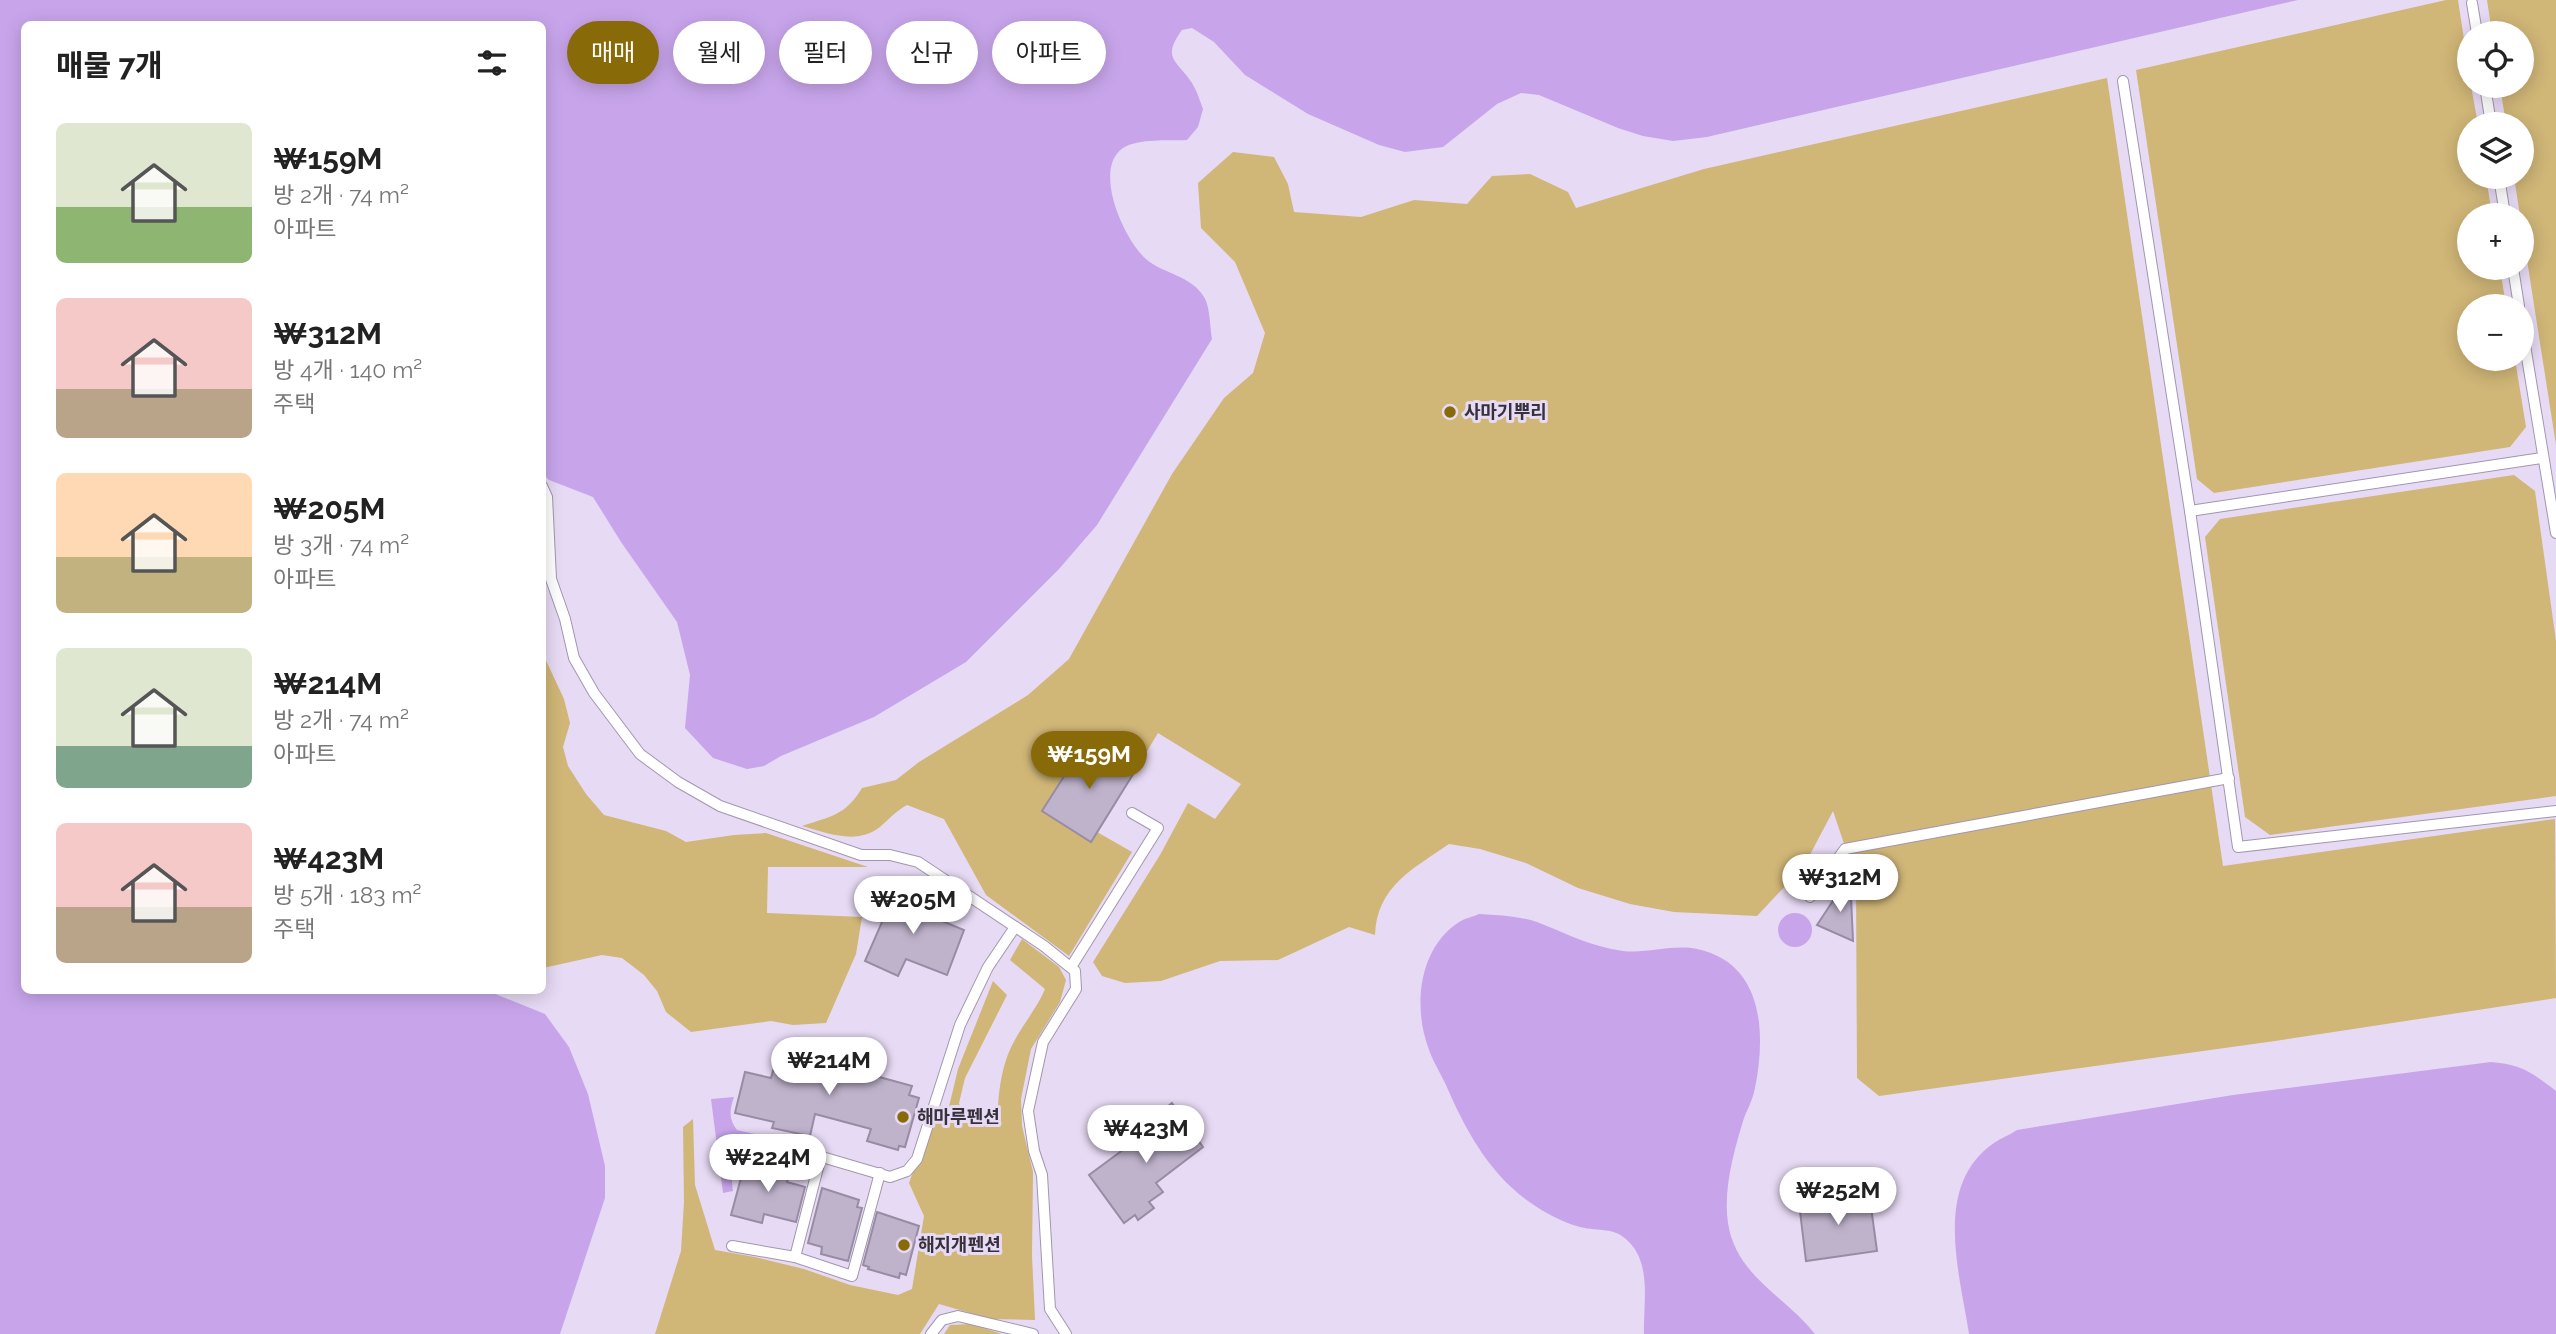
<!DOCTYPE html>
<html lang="ko">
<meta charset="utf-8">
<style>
:root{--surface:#fff;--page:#f6f6f6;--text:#222;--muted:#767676;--accent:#896a08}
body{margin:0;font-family:Raleway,"Noto Sans KR",sans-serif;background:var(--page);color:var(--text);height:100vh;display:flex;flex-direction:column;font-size:26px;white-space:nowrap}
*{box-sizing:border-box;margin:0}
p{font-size:23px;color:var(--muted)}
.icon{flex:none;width:38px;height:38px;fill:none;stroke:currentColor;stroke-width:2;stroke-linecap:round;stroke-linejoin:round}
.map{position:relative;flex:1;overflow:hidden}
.sheet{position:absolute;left:21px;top:21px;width:525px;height:973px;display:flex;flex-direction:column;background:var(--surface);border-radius:10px;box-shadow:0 4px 18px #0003}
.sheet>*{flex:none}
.guide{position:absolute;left:567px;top:21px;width:665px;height:63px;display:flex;gap:14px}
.tools{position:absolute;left:2457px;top:21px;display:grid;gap:14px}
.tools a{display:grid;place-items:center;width:77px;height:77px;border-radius:50%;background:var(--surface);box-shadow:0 4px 18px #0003;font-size:35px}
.price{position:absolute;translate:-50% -60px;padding:0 16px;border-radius:24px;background:#fff;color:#222;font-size:23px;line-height:46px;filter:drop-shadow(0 2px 4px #0008)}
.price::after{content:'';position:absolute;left:50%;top:42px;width:21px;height:16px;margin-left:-10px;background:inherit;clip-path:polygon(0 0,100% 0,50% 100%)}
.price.on{background:var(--accent);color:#fff}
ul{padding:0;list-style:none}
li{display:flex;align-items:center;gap:21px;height:175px;padding:0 35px}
li span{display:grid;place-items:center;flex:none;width:196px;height:140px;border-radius:10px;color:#555}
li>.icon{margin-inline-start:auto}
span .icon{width:84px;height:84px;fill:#fffc;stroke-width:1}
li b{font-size:30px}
h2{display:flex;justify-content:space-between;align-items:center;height:84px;padding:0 35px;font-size:30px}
.tag{padding:0 24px;border-radius:32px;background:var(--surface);box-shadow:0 4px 18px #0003;font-size:24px;line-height:63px}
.tag.on{background:var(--accent);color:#fff}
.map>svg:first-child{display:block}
.green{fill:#d0b677}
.water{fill:#c8a5eb}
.building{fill:#bfb3cc;stroke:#988ca5;stroke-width:2}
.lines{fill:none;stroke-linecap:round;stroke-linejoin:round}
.lane-casing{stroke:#a296af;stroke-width:12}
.lane{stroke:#fff;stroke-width:10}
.poi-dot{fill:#896a08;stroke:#e7daf4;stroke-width:2.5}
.labels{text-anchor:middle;stroke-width:6;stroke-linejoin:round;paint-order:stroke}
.poi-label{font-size:18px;font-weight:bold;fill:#36313b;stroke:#e7daf4;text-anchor:start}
</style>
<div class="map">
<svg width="2556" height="1334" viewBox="0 0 2556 1334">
<rect width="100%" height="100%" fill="#e7daf4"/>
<!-- green -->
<g class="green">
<path d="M 2446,0 L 2458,0 L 2469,72 L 2469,86 L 2471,86 L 2478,124 L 2469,124 L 2469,177 L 2486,177 L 2492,215 L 2469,215 L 2469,268 L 2500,268 L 2506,306 L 2469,306 L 2469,359 L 2515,359 L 2526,427 L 2510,447 L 2214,493 L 2197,479 L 2136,70 Z"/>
<path d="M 2487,0 L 2556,0 L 2556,445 L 2514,177 L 2522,177 L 2522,124 L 2506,124 L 2500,86 L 2522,86 L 2522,33 L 2492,33 Z"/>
<path d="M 2107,78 L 2223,866 L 2555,819 L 2556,998 L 2275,1041 L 1879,1096 L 1857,1078 L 1856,879 L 1833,811 L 1804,866 L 1757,916 L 1674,912 L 1630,904 L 1578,888 L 1526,863 L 1480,849 L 1449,844 C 1413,869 1377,886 1375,935 L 1349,927 L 1278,960 L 1220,961 L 1161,981 L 1125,983 L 1102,976 L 1093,962 L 1160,855 L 1188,803 L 1215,819 L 1241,784 L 1158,733 L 1135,771 L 1086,740 L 1042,810 L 1097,832 L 1132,852 L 1069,956 L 986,895 L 944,819 L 907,805 C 896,811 890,818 881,826 C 858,846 828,833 802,826 C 831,816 845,816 862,788 L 896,780 L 919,762 L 1028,695 L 1069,659 L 1172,474 L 1224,398 L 1253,373 L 1265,333 L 1235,262 L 1201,228 L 1198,183 L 1233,152 L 1274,157 L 1288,184 L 1294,212 L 1361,217 L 1414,200 L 1467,204 L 1492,176 L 1530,174 L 1568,192 L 1576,208 L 1704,169 Z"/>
<path d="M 2514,475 L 2535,491 L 2556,641 L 2556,796 L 2270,835 L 2245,817 L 2205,537 L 2220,519 Z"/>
<path d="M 543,654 L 564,699 L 570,723 L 563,747 L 568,766 L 586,794 L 604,815 L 666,831 L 686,842 L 734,835 L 766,833 L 868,867 L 768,867 L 767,913 L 862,917 L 856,954 L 826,1023 L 793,1025 L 771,1021 L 691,1032 L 666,1012 L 657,991 L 644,975 L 622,958 L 602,955 L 543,968 Z"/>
<path d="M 1022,939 L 1059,967 L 1066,980 L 1060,1002 L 1031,1049 L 1021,1099 L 1022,1126 L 1033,1172 L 1032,1256 L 1035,1320 L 991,1319 L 939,1304 L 920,1334 L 655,1334 L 681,1251 L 684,1202 L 683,1127 L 693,1119 L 695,1185 L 715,1250 L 755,1257 L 804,1269 L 850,1285 L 898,1295 L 912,1289 L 924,1216 L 909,1183 L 937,1105 L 948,1111 L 958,1069 L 993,981 L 1007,995 L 965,1078 L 959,1103 L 964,1121 L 971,1125 L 997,1124 C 998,1103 999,1081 1006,1060 C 1014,1034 1035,1013 1045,989 L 1010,960 Z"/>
<path d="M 972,1324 L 1002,1334 L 944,1334 L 950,1325 Z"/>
</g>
<!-- water -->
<g class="water">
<path d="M 0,0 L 2298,0 L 1707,137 L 1673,141 L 1643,136 L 1618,128 L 1539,95 L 1521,93 L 1497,104 L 1443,147 L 1405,152 L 1379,145 L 1308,114 L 1245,75 L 1214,42 L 1192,28 L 1182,30 C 1161,59 1177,60 1192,83 C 1197,91 1200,101 1203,109 L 1198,127 L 1187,140 C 1168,141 1139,138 1123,148 C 1092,169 1124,240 1146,259 C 1163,274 1191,275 1204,297 C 1210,306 1210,327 1212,339 L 1097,525 L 1059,569 L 966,662 L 874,717 L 781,756 L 764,766 L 747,769 L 713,758 L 685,728 L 690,675 L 677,622 L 621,542 L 593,497 L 549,480 L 543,474 L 542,24 L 24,24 L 24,990 L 488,991 L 545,1014 L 569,1047 L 588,1094 L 605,1166 L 605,1198 L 560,1334 L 0,1334 Z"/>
<circle cx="1795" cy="930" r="17"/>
<path d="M 1479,914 C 1499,915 1518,916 1537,922 C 1565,933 1592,947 1623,951 C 1647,954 1672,944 1697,949 C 1764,963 1766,1034 1755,1088 C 1753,1099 1748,1108 1744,1118 C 1734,1150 1723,1190 1728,1223 C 1736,1276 1785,1296 1815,1334 L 1644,1334 C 1643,1305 1652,1265 1629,1242 C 1614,1226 1599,1232 1580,1227 C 1562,1222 1543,1212 1528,1201 C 1488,1172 1465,1129 1446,1085 C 1440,1072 1432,1060 1428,1047 C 1413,1005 1419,948 1459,922 C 1465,918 1473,917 1479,914 Z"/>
<path d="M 2491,1062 C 2523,1065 2531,1072 2556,1091 L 2556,1334 L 1969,1334 C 1960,1274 1932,1185 1994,1143 C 2001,1138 2010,1135 2017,1130 L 2233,1095 Z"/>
<path d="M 734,1097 C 729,1111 729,1119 737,1130 L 759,1135 L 756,1151 C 729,1147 731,1171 733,1191 L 723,1193 L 711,1099 Z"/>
</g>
<!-- building -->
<g class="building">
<path d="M 1087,740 L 1135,771 L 1091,842 L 1042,811 Z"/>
<path d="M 1850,875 L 1853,941 L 1817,925 Z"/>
<path d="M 899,883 L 932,898 L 925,914 L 964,930 L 947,975 L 906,959 L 898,976 L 865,961 Z"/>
<path d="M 801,1046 L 866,1061 L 874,1066 L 872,1075 L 912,1086 L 909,1095 L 919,1098 L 905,1147 L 899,1146 L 898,1150 L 867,1141 L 871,1129 L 815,1114 L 810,1136 L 772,1128 L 774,1122 L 735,1113 L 745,1072 L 771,1078 L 778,1053 L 798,1058 Z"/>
<path d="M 1172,1103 L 1203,1147 L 1156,1183 L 1163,1192 L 1149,1202 L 1154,1208 L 1138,1220 L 1135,1215 L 1124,1223 L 1089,1175 L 1162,1121 L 1158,1114 Z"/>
<path d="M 762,1160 L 791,1168 L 787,1182 L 805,1187 L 796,1222 L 764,1214 L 762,1223 L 731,1215 L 744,1167 L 759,1171 Z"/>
<path d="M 822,1188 L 859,1200 L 857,1207 L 862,1208 L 848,1261 L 821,1254 L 822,1247 L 808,1243 Z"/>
<path d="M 1869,1192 L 1877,1251 L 1806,1261 L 1799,1203 Z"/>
<path d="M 877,1212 L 919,1226 L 906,1275 L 900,1273 L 899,1278 L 868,1269 L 869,1267 L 863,1265 Z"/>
</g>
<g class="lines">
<defs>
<g id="lane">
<path d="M 2472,3 L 2477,33"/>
<path d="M 2123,81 L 2190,511 L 2238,847 L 2556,811"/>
<path d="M 2485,86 L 2491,124"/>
<path d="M 2499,177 L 2505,215"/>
<path d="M 2513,268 L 2519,306"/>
<path d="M 2522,327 L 2556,533"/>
<path d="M 542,486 L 547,497 L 551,579 L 565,619 L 574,658 L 594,693 L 640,754 L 678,782 L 720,806 L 861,855 L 890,855 L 918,862 L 1044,946 L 1075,971 L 1076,989 L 1043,1042 L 1028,1111 L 1034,1151 L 1042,1175 L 1050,1309 L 1066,1334"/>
<path d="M 2190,511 L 2542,458"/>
<path d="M 1810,897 L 1845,849 L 2229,778"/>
<path d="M 1071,967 L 1158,828 L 1132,813"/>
<path d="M 778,1144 L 890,1177 L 907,1171 L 917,1159 L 960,1025 L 988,967 L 1015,927"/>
<path d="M 732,1246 L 795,1257 L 852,1276 L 880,1173"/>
<path d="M 795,1257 L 821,1156"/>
<path d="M 931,1334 L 942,1320 L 958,1316 L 1033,1334"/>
</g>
</defs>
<!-- lane casing -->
<use href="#lane" class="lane-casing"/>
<!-- lane -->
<use href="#lane" class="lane"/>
</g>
<!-- markers -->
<g class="poi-dot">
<circle cx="1450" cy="412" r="7"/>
<circle cx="903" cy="1117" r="7"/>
<circle cx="904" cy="1245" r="7"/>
</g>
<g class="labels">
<!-- poi labels -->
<g class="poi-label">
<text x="1464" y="418">사마기뿌리</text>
<text x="917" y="1123">해마루펜션</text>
<text x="918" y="1251">해지개펜션</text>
</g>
</g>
</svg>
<div class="tools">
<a><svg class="icon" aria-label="locate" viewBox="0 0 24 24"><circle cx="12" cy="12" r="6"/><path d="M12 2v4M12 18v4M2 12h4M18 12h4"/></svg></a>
<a><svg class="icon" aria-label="layers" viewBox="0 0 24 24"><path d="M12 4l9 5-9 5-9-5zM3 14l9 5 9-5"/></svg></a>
<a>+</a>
<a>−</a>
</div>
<b class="price on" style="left:1089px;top:791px">₩159M</b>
<b class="price" style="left:1840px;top:914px">₩312M</b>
<b class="price" style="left:913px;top:936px">₩205M</b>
<b class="price" style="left:829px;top:1097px">₩214M</b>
<b class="price" style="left:1146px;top:1165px">₩423M</b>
<b class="price" style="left:768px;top:1194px">₩224M</b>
<b class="price" style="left:1838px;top:1227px">₩252M</b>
<div class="guide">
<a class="tag on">매매</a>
<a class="tag">월세</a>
<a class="tag">필터</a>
<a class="tag">신규</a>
<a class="tag">아파트</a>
</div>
<section class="sheet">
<h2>매물 7개<svg class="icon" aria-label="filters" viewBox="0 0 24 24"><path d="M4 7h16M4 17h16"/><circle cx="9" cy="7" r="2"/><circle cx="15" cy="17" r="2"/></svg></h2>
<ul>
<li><span style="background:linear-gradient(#dfe7d0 60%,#8fb573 0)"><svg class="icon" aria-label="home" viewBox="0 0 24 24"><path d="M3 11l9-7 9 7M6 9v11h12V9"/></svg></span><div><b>₩159M</b><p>방 2개 · 74 m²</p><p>아파트</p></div></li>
<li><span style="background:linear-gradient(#f6c9c9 65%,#b9a48a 0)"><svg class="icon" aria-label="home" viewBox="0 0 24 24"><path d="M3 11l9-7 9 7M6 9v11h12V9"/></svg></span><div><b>₩312M</b><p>방 4개 · 140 m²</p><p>주택</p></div></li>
<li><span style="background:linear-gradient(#ffd9b3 60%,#c2b280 0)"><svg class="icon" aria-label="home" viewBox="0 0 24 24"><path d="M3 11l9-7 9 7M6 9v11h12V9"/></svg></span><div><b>₩205M</b><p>방 3개 · 74 m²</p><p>아파트</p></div></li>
<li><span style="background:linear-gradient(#dfe7d0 70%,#7fa58c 0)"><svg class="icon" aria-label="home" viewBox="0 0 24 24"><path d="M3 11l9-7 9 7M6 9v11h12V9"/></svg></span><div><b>₩214M</b><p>방 2개 · 74 m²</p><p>아파트</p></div></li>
<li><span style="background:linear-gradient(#f6c9c9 60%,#b9a48a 0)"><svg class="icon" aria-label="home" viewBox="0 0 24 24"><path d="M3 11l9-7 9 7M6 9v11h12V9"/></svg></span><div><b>₩423M</b><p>방 5개 · 183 m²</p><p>주택</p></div></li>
</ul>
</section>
</div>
